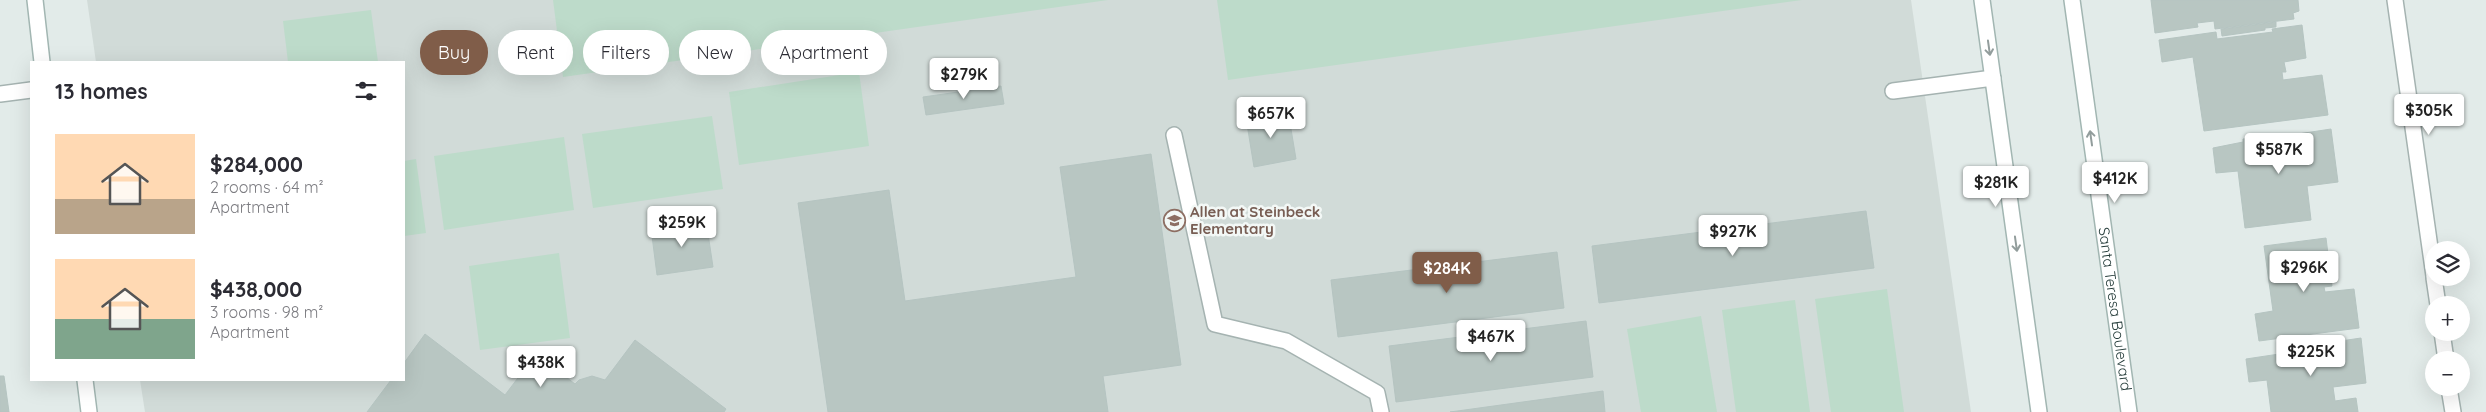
<!DOCTYPE html>
<meta charset="utf-8">
<style>
:root{--surface:#fff;--page:#f7f7f7;--text:#2b2b33;--muted:#7c7c81;--accent:#805d49}
body{margin:0;font-family:Quicksand,sans-serif;background:var(--page);color:var(--text);height:100vh;display:flex;flex-direction:column;font-size:19px;white-space:nowrap}
*{box-sizing:border-box;margin:0}
p{font-size:16px;color:var(--muted)}
.icon{flex:none;width:28px;height:28px;fill:none;stroke:currentColor;stroke-width:2;stroke-linecap:round;stroke-linejoin:round}
.map{position:relative;flex:1;overflow:hidden}
.details{position:absolute;left:30px;top:61px;width:375px;height:320px;display:flex;flex-direction:column;background:var(--surface);border-radius:0px;box-shadow:0 5px 20px #0002}
.details>*{flex:none}
.hud{position:absolute;left:420px;top:30px;width:475px;height:45px;display:flex;gap:10px}
.buttons{position:absolute;left:2425px;top:241px;display:grid;gap:10px}
.buttons a{display:grid;place-items:center;width:45px;height:45px;border-radius:50%;background:var(--surface);box-shadow:0 5px 20px #0002;font-size:25px}
.price{position:absolute;translate:-50% -42px;padding:0 11px;border-radius:5px;background:#fff;color:#222;font-size:16px;line-height:32px;filter:drop-shadow(0 1px 2px #0008)}
.price::after{content:'';position:absolute;left:50%;top:30px;width:15px;height:11px;margin-left:-8px;background:inherit;clip-path:polygon(0 0,100% 0,50% 100%)}
.price.on{background:var(--accent);color:#fff}
ul{padding:0;list-style:none}
li{display:flex;align-items:center;gap:15px;height:125px;padding:0 25px}
li span{display:grid;place-items:center;flex:none;width:140px;height:100px;border-radius:0px;color:#555}
li>.icon{margin-inline-start:auto}
span .icon{width:60px;height:60px;fill:#fffc;stroke-width:1}
li b{font-size:21px}
h2{display:flex;justify-content:space-between;align-items:center;height:60px;padding:0 25px;font-size:21px}
.chip{padding:0 18px;border-radius:22px;background:var(--surface);box-shadow:0 5px 20px #0002;font-size:18px;line-height:45px}
.chip.on{background:var(--accent);color:#fff}
.map>svg:first-child{display:block}
.built{fill:#d1dbd8}
.green{fill:#bddbca}
.building{fill:#b8c6c2;stroke:#b5c4c1}
.lines{fill:none;stroke-linecap:round;stroke-linejoin:round}
.lane-casing{stroke:#a5b3b1;stroke-width:18}
.street-casing{stroke:#a5b3b1;stroke-width:18}
.secondary-casing{stroke:#a2b6b2;stroke-width:18}
.lane{stroke:#fff;stroke-width:15}
.street{stroke:#fff;stroke-width:15}
.secondary{stroke:#fff;stroke-width:15}
.oneway{stroke:#929d9c}
.labels{text-anchor:middle;stroke-width:5;stroke-linejoin:round;paint-order:stroke}
.education-label{font-size:15px;font-weight:bold;fill:#785e54;stroke:#f3f8f6;text-anchor:start}
.street-label{font-size:15px;fill:#243b39;stroke:#f3f8f6}
</style>
<div class="map">
<svg width="2486" height="412" viewBox="0 0 2486 412">
<rect width="100%" height="100%" fill="#e2ebe9"/>
<!-- built -->
<path class="built" d="M 87,0 L 1911,0 L 1971,412 L 145,412 L 140,380 L 404,380 L 404,62 L 96,62 Z"/>
<!-- green -->
<g class="green">
<path d="M 553,0 L 1108,0 L 563,77 Z"/>
<path d="M 1217,0 L 1802,0 L 1228,80 Z"/>
<path d="M 371,10 L 378,62 L 288,62 L 283,21 Z"/>
<path d="M 859,72 L 869,146 L 739,165 L 729,92 Z"/>
<path d="M 712,116 L 723,189 L 593,208 L 582,134 Z"/>
<path d="M 564,137 L 574,210 L 444,230 L 434,156 Z"/>
<path d="M 416,159 L 426,233 L 404,236 L 404,161 Z"/>
<path d="M 559,253 L 570,338 L 480,350 L 469,266 Z"/>
<path d="M 1887,289 L 1904,412 L 1831,412 L 1815,299 Z"/>
<path d="M 1795,300 L 1810,412 L 1736,412 L 1722,310 Z"/>
<path d="M 1701,316 L 1717,412 L 1641,412 L 1627,329 Z"/>
</g>
<!-- building -->
<g class="building">
<path d="M 2151,0 L 2298,0 L 2299,11 L 2293,13 L 2294,19 L 2215,29 L 2214,21 L 2197,23 L 2198,27 L 2155,33 Z"/>
<path d="M 2276,22 L 2276,27 L 2265,28 L 2265,30 L 2222,36 L 2221,29 Z"/>
<path d="M 2302,25 L 2306,58 L 2284,62 L 2286,72 L 2282,72 L 2283,80 L 2322,75 L 2328,115 L 2204,131 L 2193,57 L 2162,62 L 2159,40 L 2216,32 L 2217,39 L 2273,32 L 2272,29 Z"/>
<path d="M 1001,86 L 1004,104 L 926,115 L 923,97 Z"/>
<path d="M 1288,111 L 1296,159 L 1254,167 L 1246,118 Z"/>
<path d="M 2331,129 L 2338,182 L 2307,186 L 2311,220 L 2245,228 L 2238,171 L 2216,173 L 2213,148 L 2243,142 L 2243,139 L 2251,138 L 2252,141 Z"/>
<path d="M 1151,154 L 1181,365 L 1103,376 L 1108,412 L 828,412 L 798,203 L 889,190 L 905,301 L 1076,277 L 1060,167 Z"/>
<path d="M 1866,211 L 1874,268 L 1599,303 L 1592,246 Z"/>
<path d="M 706,220 L 713,267 L 657,275 L 651,228 Z"/>
<path d="M 2326,238 L 2332,286 L 2324,287 L 2325,292 L 2354,289 L 2359,328 L 2259,341 L 2255,314 L 2273,311 L 2264,246 Z"/>
<path d="M 1557,252 L 1564,308 L 1338,337 L 1331,280 Z"/>
<path d="M 1586,321 L 1593,377 L 1396,402 L 1389,346 Z"/>
<path d="M 425,334 L 505,395 L 536,354 L 575,384 L 579,380 L 592,376 L 605,380 L 635,340 L 726,409 L 724,412 L 367,412 L 391,380 L 404,380 L 404,363 Z"/>
<path d="M 2361,338 L 2366,383 L 2333,387 L 2335,401 L 2356,398 L 2358,412 L 2271,412 L 2267,380 L 2249,382 L 2246,359 L 2319,348 L 2342,344 L 2341,341 Z"/>
<path d="M 0,376 L 4,376 L 9,412 L 0,412 Z"/>
<path d="M 1603,391 L 1605,412 L 1450,412 Z"/>
</g>
<g class="lines">
<defs>
<g id="lane">
<path d="M 1893,91 L 1993,78"/>
<path d="M 1174,135 L 1215,324 L 1286,341 L 1377,393 L 1381,412"/>
</g>
<g id="street">
<path d="M 2395,0 L 2434,276"/>
<path d="M 0,94 L 31,90"/>
<path d="M 2434,278 L 2438,305"/>
<path d="M 2442,332 L 2446,360"/>
<path d="M 2449,388 L 2453,412"/>
</g>
<g id="secondary">
<path d="M 35,0 L 42,62"/>
<path d="M 1982,0 L 2039,412"/>
<path id="s1" d="M 2072,0 L 2129,412"/>
<path d="M 85,380 L 89,412"/>
</g>
</defs>
<!-- lane casing -->
<use href="#lane" class="lane-casing"/>
<!-- street casing -->
<use href="#street" class="street-casing"/>
<!-- secondary casing -->
<use href="#secondary" class="secondary-casing"/>
<!-- lane -->
<use href="#lane" class="lane"/>
<!-- street -->
<use href="#street" class="street"/>
<!-- secondary -->
<use href="#secondary" class="secondary"/>
</g>
<!-- one-way arrows -->
<defs><path id="oneway-shaft" d="M-6 0H5M1.5-3L5.5 0L1.5 3" fill="none" stroke-width="1.6" stroke-linecap="round" stroke-linejoin="round" transform="scale(1.25)"/></defs>
<g class="oneway">
<use href="#oneway-shaft" transform="translate(1989 48) rotate(82)"/>
<use href="#oneway-shaft" transform="translate(2091 138) rotate(-98)"/>
<use href="#oneway-shaft" transform="translate(2016 244) rotate(82)"/>
</g>
<!-- icons -->
<defs>
<symbol id="school-ring" viewBox="-11 -11 22 22"><circle r="9.5" fill="#f3f8f6" stroke="#8d6e63" stroke-width="1.5"/><path d="M0-5L7-2L0 1L-7-2ZM-4 1L0 2.5L4 1V4Q0 6-4 4Z" fill="#8d6e63"/></symbol>
</defs>
<g fill-rule="evenodd">
<use href="#school-ring" x="1162" y="208" width="25" height="25"/>
</g>
<g class="labels">
<!-- education labels -->
<g class="education-label">
<text x="1190" y="217">Allen at Steinbeck<tspan x="1190" dy="17">Elementary</tspan></text>
</g>
<!-- street labels -->
<g class="street-label">
<text dy="5" stroke="none"><textPath href="#s1" startOffset="312">Santa Teresa Boulevard</textPath></text>
</g>
</g>
</svg>
<div class="buttons">
<a><svg class="icon" aria-label="layers" viewBox="0 0 24 24"><path d="M12 4l9 5-9 5-9-5zM3 14l9 5 9-5"/></svg></a>
<a>+</a>
<a>−</a>
</div>
<b class="price" style="left:964px;top:100px">$279K</b>
<b class="price" style="left:2429px;top:136px">$305K</b>
<b class="price" style="left:1271px;top:139px">$657K</b>
<b class="price" style="left:2279px;top:175px">$587K</b>
<b class="price" style="left:2115px;top:204px">$412K</b>
<b class="price" style="left:1996px;top:208px">$281K</b>
<b class="price" style="left:682px;top:248px">$259K</b>
<b class="price" style="left:1733px;top:257px">$927K</b>
<b class="price" style="left:2304px;top:293px">$296K</b>
<b class="price on" style="left:1447px;top:294px">$284K</b>
<b class="price" style="left:1491px;top:362px">$467K</b>
<b class="price" style="left:2311px;top:377px">$225K</b>
<b class="price" style="left:541px;top:388px">$438K</b>
<div class="hud">
<a class="chip on">Buy</a>
<a class="chip">Rent</a>
<a class="chip">Filters</a>
<a class="chip">New</a>
<a class="chip">Apartment</a>
</div>
<section class="details">
<h2>13 homes<svg class="icon" aria-label="filters" viewBox="0 0 24 24"><path d="M4 7h16M4 17h16"/><circle cx="9" cy="7" r="2"/><circle cx="15" cy="17" r="2"/></svg></h2>
<ul>
<li><span style="background:linear-gradient(#ffd9b3 65%,#b9a48a 0)"><svg class="icon" aria-label="home" viewBox="0 0 24 24"><path d="M3 11l9-7 9 7M6 9v11h12V9"/></svg></span><div><b>$284,000</b><p>2 rooms · 64 m²</p><p>Apartment</p></div></li>
<li><span style="background:linear-gradient(#ffd9b3 60%,#7fa58c 0)"><svg class="icon" aria-label="home" viewBox="0 0 24 24"><path d="M3 11l9-7 9 7M6 9v11h12V9"/></svg></span><div><b>$438,000</b><p>3 rooms · 98 m²</p><p>Apartment</p></div></li>
</ul>
</section>
</div>
